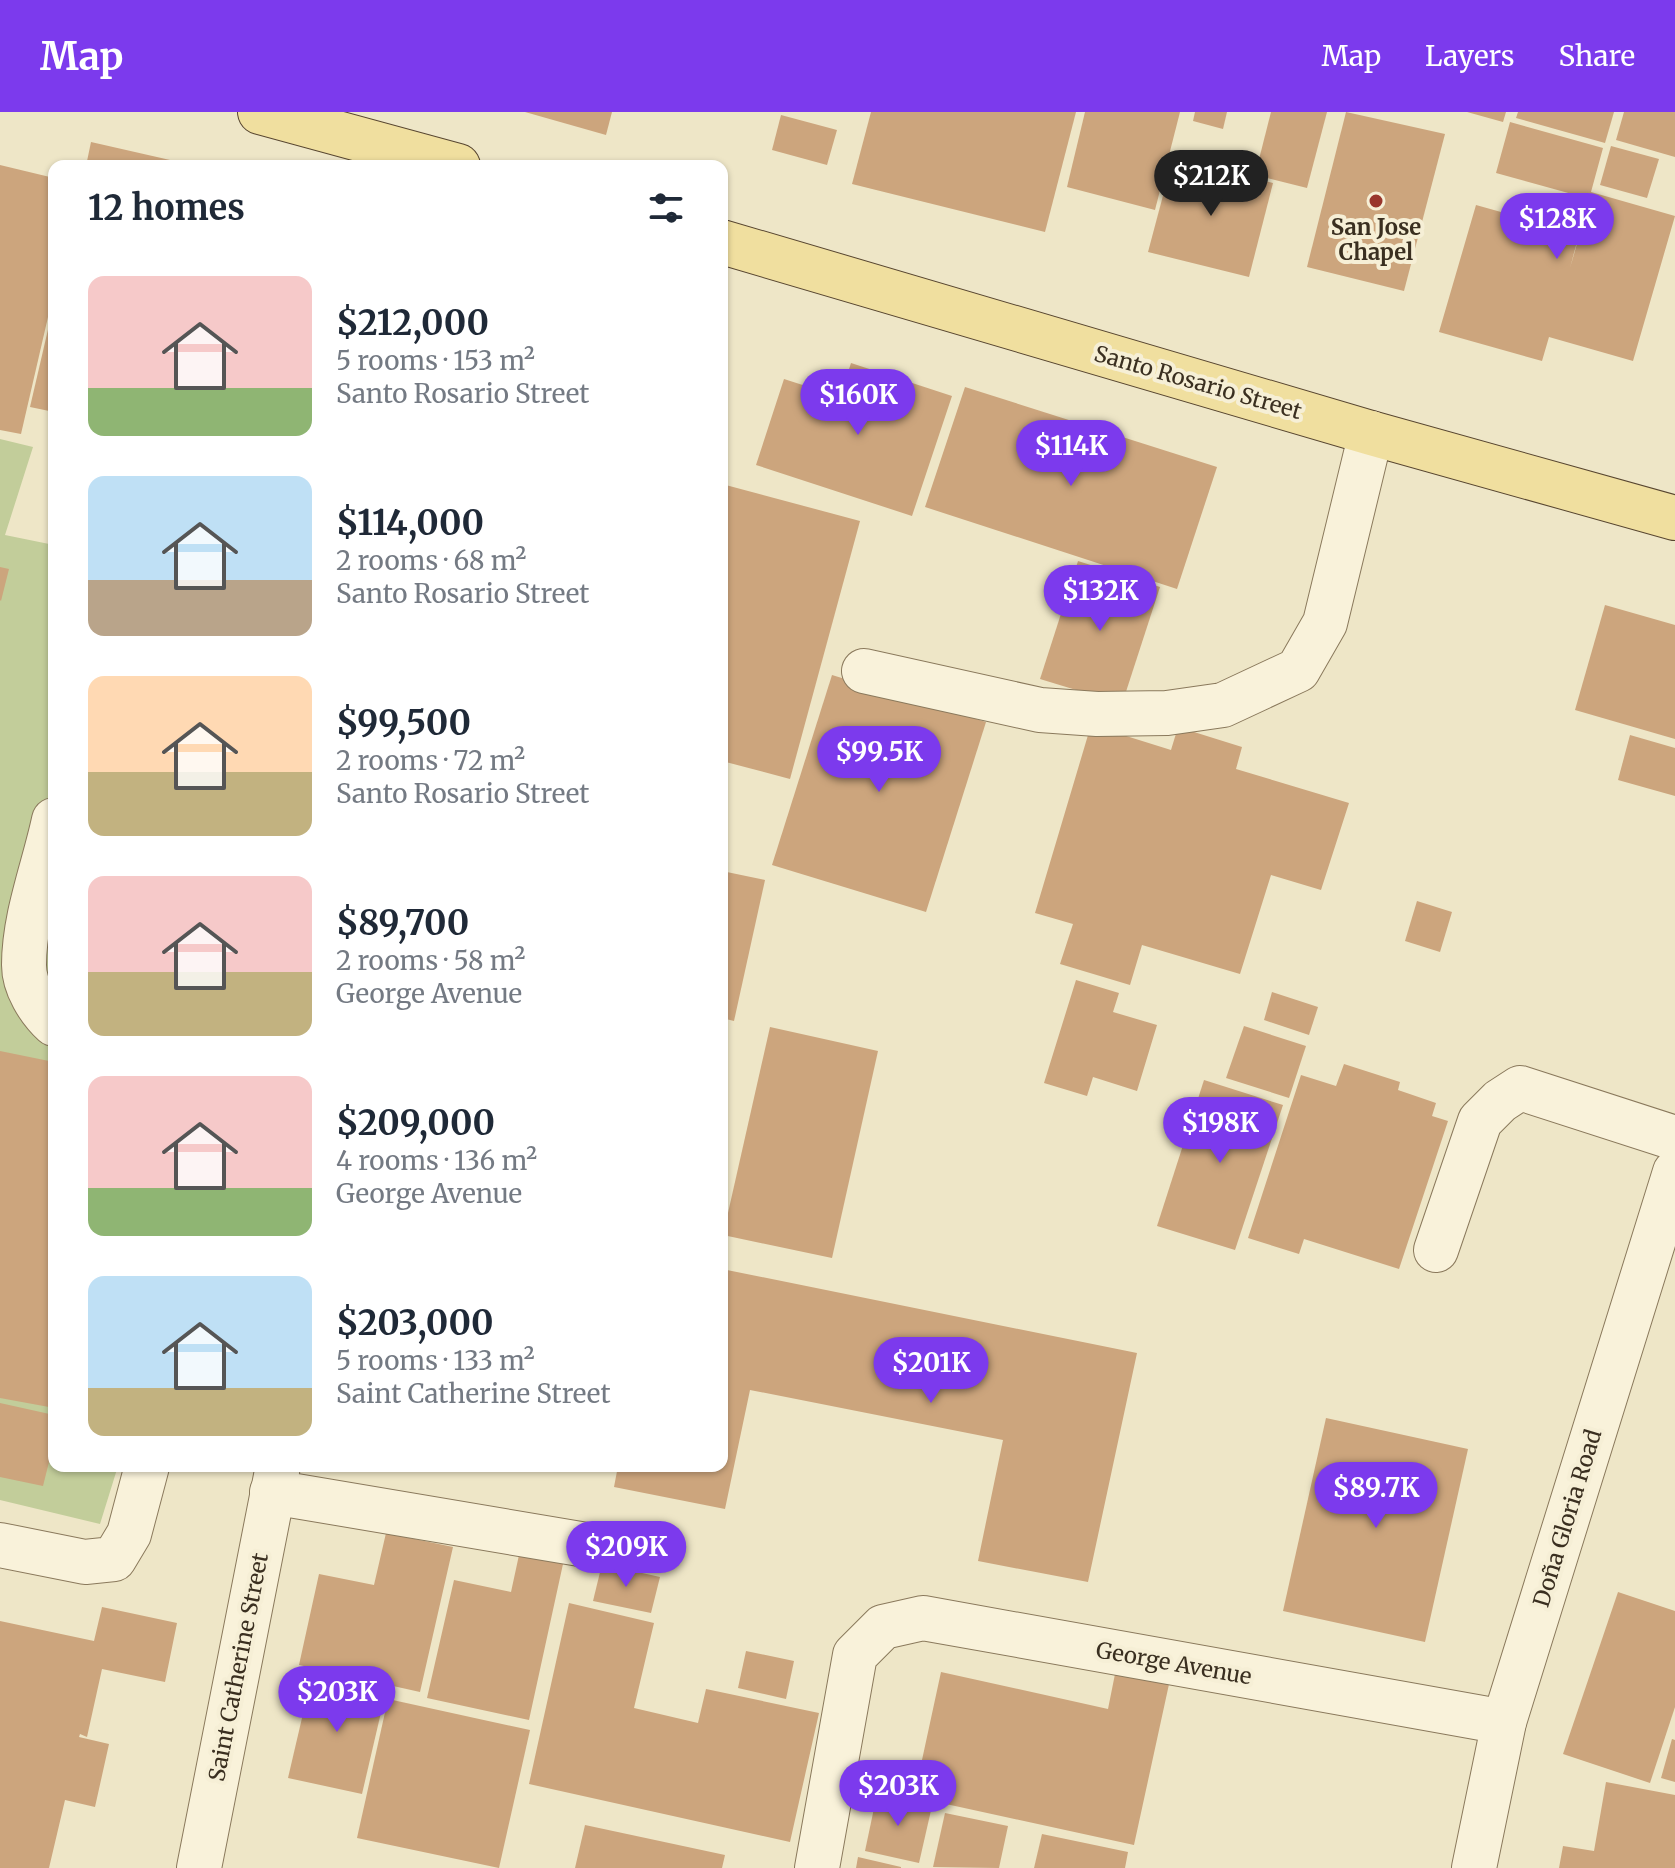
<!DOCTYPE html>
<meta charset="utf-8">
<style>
:root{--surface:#fff;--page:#f2f2f3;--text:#1f2937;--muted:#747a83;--accent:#7c3aed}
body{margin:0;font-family:Merriweather,serif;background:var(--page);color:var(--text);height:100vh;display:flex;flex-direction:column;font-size:30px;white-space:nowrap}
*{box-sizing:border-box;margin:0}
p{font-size:26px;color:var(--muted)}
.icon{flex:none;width:44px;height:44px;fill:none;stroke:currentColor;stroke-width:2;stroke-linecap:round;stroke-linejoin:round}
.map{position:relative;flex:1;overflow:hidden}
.panel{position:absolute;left:48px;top:48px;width:680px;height:1312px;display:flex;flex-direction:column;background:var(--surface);border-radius:16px;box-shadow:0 2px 6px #0004}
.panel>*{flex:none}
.price{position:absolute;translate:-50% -68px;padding:0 18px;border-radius:28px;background:var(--accent);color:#fff;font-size:26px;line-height:52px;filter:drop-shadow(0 2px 4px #0008)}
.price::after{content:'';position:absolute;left:50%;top:48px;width:24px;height:18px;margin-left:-12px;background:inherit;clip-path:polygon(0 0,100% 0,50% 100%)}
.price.active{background:#222;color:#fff}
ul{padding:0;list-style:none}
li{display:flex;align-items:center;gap:24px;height:200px;padding:0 40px}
li span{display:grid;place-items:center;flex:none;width:224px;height:160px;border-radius:16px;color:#555}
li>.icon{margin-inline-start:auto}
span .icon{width:96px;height:96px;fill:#fffc;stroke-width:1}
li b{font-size:34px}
h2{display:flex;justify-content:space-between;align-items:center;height:96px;padding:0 40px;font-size:34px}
header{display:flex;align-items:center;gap:48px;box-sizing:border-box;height:112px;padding:0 40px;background:var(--accent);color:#fff}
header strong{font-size:38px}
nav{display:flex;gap:44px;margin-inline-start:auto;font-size:28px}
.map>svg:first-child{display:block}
.green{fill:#c2cd9a}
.building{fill:#cca57d}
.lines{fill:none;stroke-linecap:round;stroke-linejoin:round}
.minor-casing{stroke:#8a795c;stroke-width:46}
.major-casing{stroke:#584630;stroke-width:46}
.minor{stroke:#f9f2da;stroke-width:44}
.major{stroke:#f0df9f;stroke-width:44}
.poi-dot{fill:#99362c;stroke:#f6efd6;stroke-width:3}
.labels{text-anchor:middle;stroke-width:8;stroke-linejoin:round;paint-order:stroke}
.poi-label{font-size:22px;font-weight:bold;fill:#3a2f20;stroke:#f6efd6}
.street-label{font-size:22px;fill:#3a2f20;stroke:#f6efd6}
</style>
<header>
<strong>Map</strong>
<nav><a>Map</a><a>Layers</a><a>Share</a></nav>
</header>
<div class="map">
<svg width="1675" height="1756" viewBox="0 0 1675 1756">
<rect width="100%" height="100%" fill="#eee6c7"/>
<!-- green -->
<path class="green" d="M 0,327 L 33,335 L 5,423 L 54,433 L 54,1354 L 118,1354 L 100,1412 L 0,1388 Z"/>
<!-- building -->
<g class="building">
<path d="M 525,0 L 612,0 L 606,23 Z"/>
<path d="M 871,0 L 1076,0 L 1045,120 L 852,72 Z"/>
<path d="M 1085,0 L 1180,0 L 1155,98 L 1067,75 Z"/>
<path d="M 1195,0 L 1227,0 L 1223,17 L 1193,9 Z"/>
<path d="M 1271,0 L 1327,0 L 1307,76 L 1255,63 Z"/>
<path d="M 1346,0 L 1445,22 L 1404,179 L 1307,155 Z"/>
<path d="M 1467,0 L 1506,0 L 1503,10 Z"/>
<path d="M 1518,0 L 1614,0 L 1605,31 L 1516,6 Z"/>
<path d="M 1624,0 L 1675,0 L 1675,45 L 1616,28 Z"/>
<path d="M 781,3 L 837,18 L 827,53 L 772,38 Z"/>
<path d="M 1510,10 L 1603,36 L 1591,80 L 1675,104 L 1633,249 L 1549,225 L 1542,249 L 1439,220 L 1476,93 L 1579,122 L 1570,156 L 1590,87 L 1496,61 Z"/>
<path d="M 91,30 L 192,53 L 192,54 L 86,54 Z"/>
<path d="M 1611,34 L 1659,47 L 1647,86 L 1600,73 Z"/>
<path d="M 1173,46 L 1273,71 L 1249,165 L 1148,140 Z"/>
<path d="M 0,53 L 54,66 L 54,179 L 21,322 L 0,318 Z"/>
<path d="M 53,196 L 54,196 L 54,300 L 30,295 Z"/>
<path d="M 851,251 L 952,284 L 912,404 L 756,353 L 784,267 L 840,285 Z"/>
<path d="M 965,275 L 1217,355 L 1177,477 L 925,395 Z"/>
<path d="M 722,372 L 860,409 L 790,667 L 722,649 Z"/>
<path d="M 1078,449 L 1160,475 L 1122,592 L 1040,567 Z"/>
<path d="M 0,455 L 9,457 L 1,489 L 0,488 Z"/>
<path d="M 1605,493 L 1675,513 L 1675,627 L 1575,598 Z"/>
<path d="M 832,563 L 986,610 L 926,800 L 772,753 Z"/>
<path d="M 1091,613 L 1171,638 L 1178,615 L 1242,635 L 1236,657 L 1349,691 L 1321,778 L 1271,763 L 1240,862 L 1142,833 L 1130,873 L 1060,852 L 1073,812 L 1035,801 Z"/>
<path d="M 1630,623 L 1675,636 L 1675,684 L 1618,668 Z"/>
<path d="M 722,759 L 765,768 L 734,909 L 722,906 Z"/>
<path d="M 1417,789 L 1452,800 L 1440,840 L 1405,829 Z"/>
<path d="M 1076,868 L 1119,881 L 1113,900 L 1157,913 L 1137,979 L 1093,965 L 1087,984 L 1044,971 Z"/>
<path d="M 1272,880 L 1318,895 L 1309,923 L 1264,908 Z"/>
<path d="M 1244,914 L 1306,934 L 1289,986 L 1226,966 Z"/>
<path d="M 770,915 L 878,939 L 832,1146 L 723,1123 Z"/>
<path d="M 0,939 L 54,950 L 54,1270 L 49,1295 L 0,1286 Z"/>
<path d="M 1344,952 L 1400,970 L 1398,978 L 1436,991 L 1432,1004 L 1448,1009 L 1399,1157 L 1304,1127 L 1299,1142 L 1248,1126 L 1301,963 L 1336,974 Z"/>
<path d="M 1204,968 L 1283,993 L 1235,1138 L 1157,1114 Z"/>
<path d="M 722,1157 L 1137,1241 L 1088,1470 L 978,1449 L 1003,1328 L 750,1278 L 725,1397 L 614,1375 L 618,1354 L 722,1354 Z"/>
<path d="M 0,1291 L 54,1303 L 54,1330 L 43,1374 L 0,1365 Z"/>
<path d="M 1326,1306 L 1468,1337 L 1425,1530 L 1283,1499 Z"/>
<path d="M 386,1421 L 453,1435 L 420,1580 L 299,1553 L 319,1462 L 374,1473 Z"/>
<path d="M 519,1443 L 563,1452 L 529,1608 L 427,1586 L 454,1468 L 511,1480 Z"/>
<path d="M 602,1452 L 660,1465 L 651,1501 L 593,1489 Z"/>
<path d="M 1618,1480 L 1675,1499 L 1675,1595 L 1650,1671 L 1563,1642 Z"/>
<path d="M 569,1491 L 654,1511 L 634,1596 L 698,1611 L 706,1577 L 819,1601 L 790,1730 L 529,1672 Z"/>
<path d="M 102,1495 L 177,1511 L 165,1570 L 102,1557 L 87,1625 L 80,1622 L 79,1625 L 109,1632 L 95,1695 L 65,1688 L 49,1756 L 0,1756 L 0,1509 L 94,1529 Z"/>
<path d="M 746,1539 L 794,1549 L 786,1587 L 738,1576 Z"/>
<path d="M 1117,1552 L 1171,1563 L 1134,1733 L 914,1685 L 941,1560 L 1108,1597 Z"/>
<path d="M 312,1563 L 386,1579 L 362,1682 L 288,1666 Z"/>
<path d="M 388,1587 L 530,1618 L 499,1756 L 357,1726 Z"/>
<path d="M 1672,1627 L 1675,1628 L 1675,1670 L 1661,1666 Z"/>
<path d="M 1606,1670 L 1675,1683 L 1675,1756 L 1559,1756 L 1563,1734 L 1594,1739 Z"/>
<path d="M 877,1682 L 932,1694 L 919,1751 L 865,1739 Z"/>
<path d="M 945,1701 L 1008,1714 L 999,1756 L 933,1755 Z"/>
<path d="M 585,1713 L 725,1743 L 722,1756 L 575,1756 Z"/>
<path d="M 1042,1722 L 1128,1740 L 1125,1756 L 1034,1756 Z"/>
<path d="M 858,1745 L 901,1755 L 901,1756 L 856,1756 Z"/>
</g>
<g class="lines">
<defs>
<g id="minor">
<path d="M 864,559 L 1040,598 L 1097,602 L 1167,601 L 1223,593 L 1298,558 L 1325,511 L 1371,321"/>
<path d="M 54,708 C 44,755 24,804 24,853 C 24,875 39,898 54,912"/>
<path d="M 1436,1138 L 1480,1009 L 1500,989 L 1520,976 L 1675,1026"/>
<path d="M 272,1380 L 598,1435"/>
<path d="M 0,1433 L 85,1450 L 114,1447 L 129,1422 L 147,1354"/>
<path d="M 199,1756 L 278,1354"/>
<path d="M 817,1756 L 855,1543 L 883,1515 L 923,1506 L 1504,1610"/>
<path d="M 1474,1756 L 1504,1610 L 1675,1060"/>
</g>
<g id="major">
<path d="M 260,0 L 458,54"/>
<path d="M 722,130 L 1371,321 L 1675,406"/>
</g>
</defs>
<!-- minor casing -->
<use href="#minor" class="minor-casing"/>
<!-- major casing -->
<use href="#major" class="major-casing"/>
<!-- minor -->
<use href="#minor" class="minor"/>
<!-- major -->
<use href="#major" class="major"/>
</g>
<!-- markers -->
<circle class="poi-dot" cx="1376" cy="89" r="8"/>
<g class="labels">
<!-- poi labels -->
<g class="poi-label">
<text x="1376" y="123">San Jose<tspan x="1376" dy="25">Chapel</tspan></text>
</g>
<!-- street labels -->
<g class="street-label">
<text transform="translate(1198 270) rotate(16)" y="8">Santo Rosario Street</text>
<text transform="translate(1567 1406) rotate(-73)" y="8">Doña Gloria Road</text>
<text transform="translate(1174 1551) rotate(10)" y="8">George Avenue</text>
<text transform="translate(238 1555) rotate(-79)" y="8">Saint Catherine Street</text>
</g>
</g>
</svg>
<b class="price active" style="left:1211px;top:106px">$212K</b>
<b class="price" style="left:1557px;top:149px">$128K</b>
<b class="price" style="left:858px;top:325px">$160K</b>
<b class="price" style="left:1071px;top:376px">$114K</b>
<b class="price" style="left:1100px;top:521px">$132K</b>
<b class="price" style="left:879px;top:682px">$99.5K</b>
<b class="price" style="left:1220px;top:1053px">$198K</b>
<b class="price" style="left:931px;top:1293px">$201K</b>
<b class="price" style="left:1376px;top:1418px">$89.7K</b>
<b class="price" style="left:626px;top:1477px">$209K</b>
<b class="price" style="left:337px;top:1622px">$203K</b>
<b class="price" style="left:898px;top:1716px">$203K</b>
<section class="panel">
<h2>12 homes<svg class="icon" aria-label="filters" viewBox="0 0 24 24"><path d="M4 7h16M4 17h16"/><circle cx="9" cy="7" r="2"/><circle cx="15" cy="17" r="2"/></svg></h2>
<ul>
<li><span style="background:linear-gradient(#f6c9c9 70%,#8fb573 0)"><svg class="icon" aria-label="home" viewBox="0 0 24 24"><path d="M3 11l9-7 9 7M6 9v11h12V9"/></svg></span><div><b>$212,000</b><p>5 rooms · 153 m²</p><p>Santo Rosario Street</p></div></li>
<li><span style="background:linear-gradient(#bfe0f5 65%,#b9a48a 0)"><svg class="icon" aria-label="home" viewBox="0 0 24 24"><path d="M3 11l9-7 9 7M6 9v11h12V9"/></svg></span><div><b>$114,000</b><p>2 rooms · 68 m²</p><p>Santo Rosario Street</p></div></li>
<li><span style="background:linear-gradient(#ffd9b3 60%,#c2b280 0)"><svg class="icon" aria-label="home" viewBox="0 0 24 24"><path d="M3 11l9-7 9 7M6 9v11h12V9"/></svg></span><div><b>$99,500</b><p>2 rooms · 72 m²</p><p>Santo Rosario Street</p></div></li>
<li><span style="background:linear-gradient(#f6c9c9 60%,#c2b280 0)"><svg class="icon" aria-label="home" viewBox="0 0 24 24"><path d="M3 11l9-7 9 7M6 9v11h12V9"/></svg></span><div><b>$89,700</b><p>2 rooms · 58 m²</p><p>George Avenue</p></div></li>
<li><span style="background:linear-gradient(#f6c9c9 70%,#8fb573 0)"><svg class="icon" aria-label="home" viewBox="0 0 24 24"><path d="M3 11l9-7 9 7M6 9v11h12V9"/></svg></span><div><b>$209,000</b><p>4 rooms · 136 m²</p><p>George Avenue</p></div></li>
<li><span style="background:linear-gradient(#bfe0f5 70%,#c2b280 0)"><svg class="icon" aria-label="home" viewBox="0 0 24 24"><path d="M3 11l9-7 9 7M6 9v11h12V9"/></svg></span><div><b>$203,000</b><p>5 rooms · 133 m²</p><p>Saint Catherine Street</p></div></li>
</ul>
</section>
</div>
